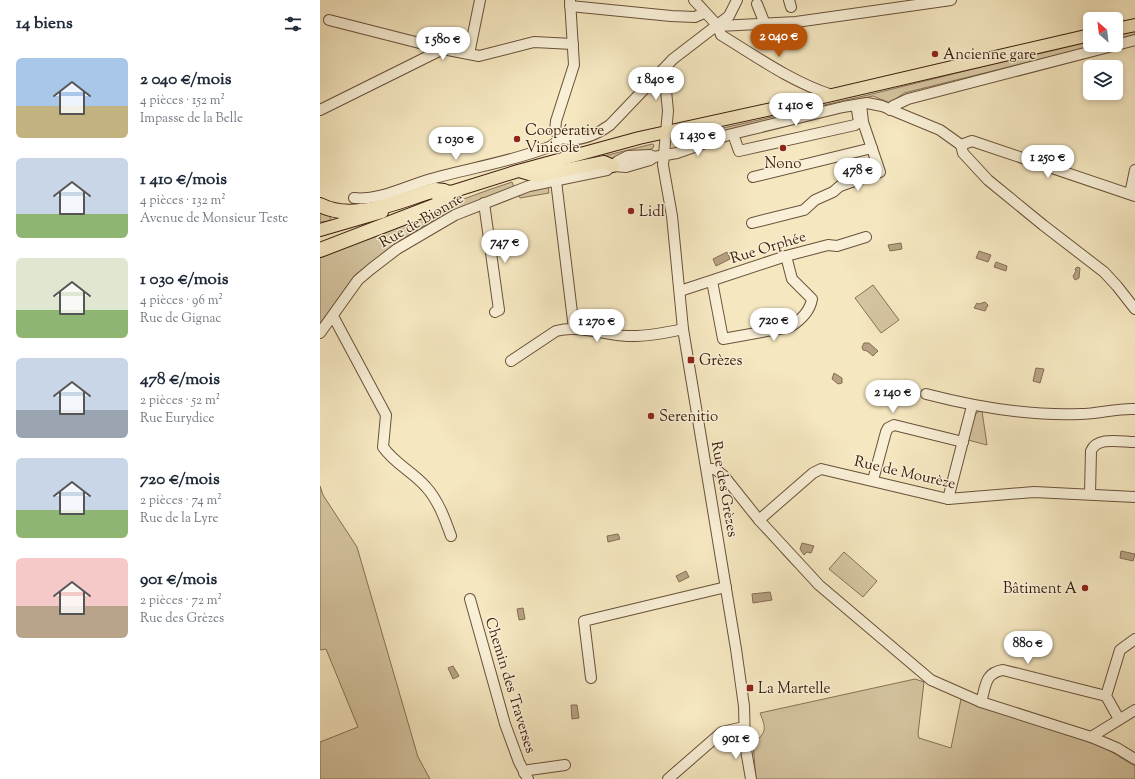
<!DOCTYPE html>
<html lang="fr">
<meta charset="utf-8">
<style>
:root{--surface:#fff;--page:#f6f6f7;--text:#1f2937;--muted:#747a83;--accent:#b45309}
body{margin:0;font-family:"Sorts Mill Goudy",serif;background:var(--page);color:var(--text);height:100vh;display:flex;flex-direction:column;font-size:15px;white-space:nowrap}
*{box-sizing:border-box;margin:0}
p{font-size:13px;color:var(--muted)}
.icon{flex:none;width:22px;height:22px;fill:none;stroke:currentColor;stroke-width:2;stroke-linecap:round;stroke-linejoin:round}
.map{position:relative;flex:1;overflow:hidden}
.drawer{display:flex;flex-direction:column;background:var(--surface);width:320px}
.drawer>*{flex:none}
.needle{width:26px;rotate:332deg}
.buttons{position:absolute;left:763px;top:12px;display:grid;gap:8px}
.buttons a{display:grid;place-items:center;width:40px;height:40px;border-radius:6px;background:var(--surface);box-shadow:0 2px 6px #0003;font-size:20px}
.price{position:absolute;translate:-50% -34px;padding:0 9px;border-radius:14px;background:#fff;color:#222;font-size:13px;line-height:26px;filter:drop-shadow(0 1px 2px #0008)}
.price::after{content:'';position:absolute;left:50%;top:24px;width:12px;height:9px;margin-left:-6px;background:inherit;clip-path:polygon(0 0,100% 0,50% 100%)}
.price.on{background:var(--accent);color:#fff}
ul{padding:0;list-style:none}
li{display:flex;align-items:center;gap:12px;height:100px;padding:0 16px}
li span{display:grid;place-items:center;flex:none;width:112px;height:80px;border-radius:6px;color:#555}
li>.icon{margin-inline-start:auto}
span .icon{width:48px;height:48px;fill:#fffc;stroke-width:1}
li b{font-size:17px}
h2{display:flex;justify-content:space-between;align-items:center;height:48px;padding:0 16px;font-size:17px}
main{display:flex;flex:1;min-height:0}
.map>svg:first-child{display:block}
.green{fill:#d5c5a1;stroke:#887156}
.water{fill:#b6a283;stroke:#856d53}
.lines{fill:none;stroke-linecap:round;stroke-linejoin:round}
.stream{stroke:#856d53;stroke-width:2.5}
.minor-casing{stroke:#6a5039;stroke-width:12}
.major-casing{stroke:#3b1d0c;stroke-width:14}
.highway-casing{stroke:#3b1d0c;stroke-width:16}
.minor{stroke:#f8efd6;stroke-width:10}
.major{stroke:#f5e7c0;stroke-width:12}
.highway{stroke:#f5e7c0;stroke-width:14}
.poi-dot{fill:#8f2418;stroke:#f8efd6;stroke-width:1.5}
.labels{text-anchor:middle;stroke-width:3;stroke-linejoin:round;paint-order:stroke}
.poi-label{font-size:15px;fill:#3b1d0c;stroke:#f8efd6;text-anchor:start}
.street-label{font-size:15px;fill:#3b1d0c;stroke:#f8efd6}
</style>
<main>
<section class="drawer">
<h2>14 biens<svg class="icon" aria-label="filters" viewBox="0 0 24 24"><path d="M4 7h16M4 17h16"/><circle cx="9" cy="7" r="2"/><circle cx="15" cy="17" r="2"/></svg></h2>
<ul>
<li><span style="background:linear-gradient(#a9c7e8 60%,#c2b280 0)"><svg class="icon" aria-label="home" viewBox="0 0 24 24"><path d="M3 11l9-7 9 7M6 9v11h12V9"/></svg></span><div><b>2 040 €/mois</b><p>4 pièces · 152 m²</p><p>Impasse de la Belle</p></div></li>
<li><span style="background:linear-gradient(#c9d6e8 70%,#8fb573 0)"><svg class="icon" aria-label="home" viewBox="0 0 24 24"><path d="M3 11l9-7 9 7M6 9v11h12V9"/></svg></span><div><b>1 410 €/mois</b><p>4 pièces · 132 m²</p><p>Avenue de Monsieur Teste</p></div></li>
<li><span style="background:linear-gradient(#dfe7d0 65%,#8fb573 0)"><svg class="icon" aria-label="home" viewBox="0 0 24 24"><path d="M3 11l9-7 9 7M6 9v11h12V9"/></svg></span><div><b>1 030 €/mois</b><p>4 pièces · 96 m²</p><p>Rue de Gignac</p></div></li>
<li><span style="background:linear-gradient(#c9d6e8 65%,#9aa5b1 0)"><svg class="icon" aria-label="home" viewBox="0 0 24 24"><path d="M3 11l9-7 9 7M6 9v11h12V9"/></svg></span><div><b>478 €/mois</b><p>2 pièces · 52 m²</p><p>Rue Eurydice</p></div></li>
<li><span style="background:linear-gradient(#c9d6e8 65%,#8fb573 0)"><svg class="icon" aria-label="home" viewBox="0 0 24 24"><path d="M3 11l9-7 9 7M6 9v11h12V9"/></svg></span><div><b>720 €/mois</b><p>2 pièces · 74 m²</p><p>Rue de la Lyre</p></div></li>
<li><span style="background:linear-gradient(#f6c9c9 60%,#b9a48a 0)"><svg class="icon" aria-label="home" viewBox="0 0 24 24"><path d="M3 11l9-7 9 7M6 9v11h12V9"/></svg></span><div><b>901 €/mois</b><p>2 pièces · 72 m²</p><p>Rue des Grèzes</p></div></li>
</ul>
</section>
<div class="map">
<svg width="815" height="779" viewBox="0 0 815 779">
<rect width="100%" height="100%" fill="#f5e7c0"/>
<filter id="stains"><feTurbulence type="fractalNoise" baseFrequency=".005" numOctaves="4"/><feColorMatrix values="0 0 0 0 .2 0 0 0 0 .09 0 0 0 0 .02 0 0 0 .5 -.17"/></filter>
<radialGradient id="worn" r=".72"><stop offset=".6" stop-color="#630" stop-opacity="0"/><stop offset="1" stop-color="#630" stop-opacity=".3"/></radialGradient>
<!-- green -->
<g class="green">
<path d="M 815,29 L 815,35 L 796,40 L 796,34 Z"/>
<path d="M 770,40 L 770,45 L 777,45 L 584,93 L 570,103 L 553,96 L 417,128 L 363,144 L 364,137 L 548,95 Z"/>
<path d="M 332,144 L 334,145 L 333,148 C 308,161 277,162 248,165 Z"/>
<path d="M 192,182 L 194,187 L 112,221 L 81,240 L 35,275 L 0,324 L 0,257 C 64,232 127,203 192,182 Z"/>
<path d="M 228,185 L 229,193 L 200,198 L 198,194 Z"/>
<path d="M 0,209 L 7,213 L 11,218 L 9,221 L 0,222 Z"/>
<path d="M 553,285 L 579,320 L 561,333 L 535,298 Z"/>
<path d="M 662,411 L 667,445 L 648,440 L 655,415 L 658,412 Z"/>
<path d="M 0,486 L 3,495 L 37,547 L 98,757 L 110,779 L 0,779 L 0,742 L 38,727 L 6,649 L 0,650 Z"/>
<path d="M 524,552 L 557,581 L 543,597 L 509,569 Z"/>
<path d="M 595,679 L 604,682 L 598,734 L 599,738 L 631,748 L 641,699 L 764,740 L 785,748 L 815,766 L 815,779 L 436,779 L 433,744 C 446,732 447,730 440,713 Z"/>
</g>
<!-- water -->
<g class="water">
<path d="M 581,243 L 582,249 L 570,251 L 568,245 Z"/>
<path d="M 659,251 L 671,255 L 668,262 L 656,258 Z"/>
<path d="M 407,252 L 410,259 L 396,266 L 393,259 Z"/>
<path d="M 676,262 L 687,266 L 686,271 L 674,267 Z"/>
<path d="M 757,267 L 760,268 L 759,278 L 755,280 L 753,276 L 756,271 L 755,269 Z"/>
<path d="M 665,302 L 668,305 L 665,311 L 654,308 L 657,303 L 659,304 Z"/>
<path d="M 544,343 L 549,343 L 558,351 L 553,356 L 547,351 L 543,350 L 542,347 Z"/>
<path d="M 716,368 L 724,369 L 720,383 L 713,381 Z"/>
<path d="M 514,373 L 522,378 L 522,383 L 518,384 L 512,379 Z"/>
<path d="M 298,534 L 300,539 L 288,542 L 287,536 Z"/>
<path d="M 482,543 L 494,546 L 491,553 L 487,552 L 484,555 L 480,549 Z"/>
<path d="M 801,551 L 815,554 L 813,561 L 800,558 Z"/>
<path d="M 366,571 L 369,577 L 359,582 L 356,576 Z"/>
<path d="M 450,592 L 452,600 L 433,603 L 432,594 Z"/>
<path d="M 203,608 L 205,619 L 199,620 L 197,609 Z"/>
<path d="M 133,666 L 139,676 L 133,679 L 128,668 Z"/>
<path d="M 251,705 L 257,705 L 259,718 L 252,719 Z"/>
</g>
<g class="lines">
<!-- stream -->
<path class="stream" d="M 462,552 L 475,566"/>
<defs>
<g id="minor">
<path d="M 374,0 L 398,26 L 401,35 C 437,57 472,82 512,95"/>
<path d="M 469,0 L 471,7"/>
<path d="M 437,4 L 445,24"/>
<path d="M 250,6 L 351,16 L 375,17 L 384,13"/>
<path d="M 9,20 L 123,49"/>
<path d="M 398,26 L 476,22 L 631,0"/>
<path d="M 149,54 L 160,0"/>
<path d="M 344,70 L 348,111 L 343,165 L 352,216 L 363,329 L 416,649 L 424,706 L 425,744 L 431,779"/>
<path d="M 0,110 L 123,49 L 159,56 L 214,42 L 253,44"/>
<path d="M 570,110 L 573,106 L 588,99 L 815,40"/>
<path d="M 413,134 L 419,151 L 535,125 L 539,122 L 537,110"/>
<path d="M 241,138 C 258,142 276,135 290,125 L 353,59 L 409,16 L 417,0"/>
<path d="M 241,138 L 235,131 L 236,121 L 254,65 L 250,0"/>
<path d="M 641,145 L 643,153 L 668,180 L 723,225 L 784,272 L 797,286 L 815,309"/>
<path d="M 641,145 L 652,141 L 815,196"/>
<path d="M 293,166 L 306,167 L 330,160 L 334,157 L 357,153 L 408,135 L 523,107 L 547,103 L 562,106 L 620,130 L 641,145"/>
<path d="M 433,177 L 552,148"/>
<path d="M 236,181 L 254,329"/>
<path d="M 810,194 L 815,170"/>
<path d="M 34,198 C 59,201 86,186 111,179 C 149,168 191,162 229,147 C 233,146 237,141 241,138"/>
<path d="M 164,203 L 179,310 L 175,312"/>
<path d="M 432,223 L 484,210 L 495,200 L 513,192 L 520,186 L 560,172 L 543,122 L 541,104"/>
<path d="M 392,281 L 403,339 L 470,327 C 481,320 490,311 492,299 L 472,279 L 466,256"/>
<path d="M 360,291 L 466,256 L 508,245 L 517,246 L 546,237"/>
<path d="M 13,316 L 66,415 L 63,447 C 75,464 93,472 106,487 C 118,500 125,519 131,536"/>
<path d="M 0,333 L 38,280 L 51,269 L 77,249 L 135,215 L 209,186 L 287,170 L 298,161 L 308,156 L 330,155 L 334,157"/>
<path d="M 191,361 L 236,331 C 259,325 284,335 307,336 C 326,337 345,333 363,329"/>
<path d="M 606,394 C 656,407 708,416 760,414 C 779,414 797,408 815,409"/>
<path d="M 387,469 L 395,469 L 404,476 L 439,520 L 499,585 L 611,680 L 661,702 L 771,737 L 797,748 L 815,759"/>
<path d="M 553,480 L 566,432 L 568,428 L 574,425 L 643,442"/>
<path d="M 770,494 L 771,451 C 777,436 801,442 815,442"/>
<path d="M 628,499 L 652,406"/>
<path d="M 439,520 L 493,473 L 501,469 L 628,499 L 714,492 L 815,497"/>
<path d="M 150,599 L 185,724 L 199,762 L 208,779"/>
<path d="M 271,678 L 264,621 L 406,587"/>
<path d="M 661,702 C 666,687 664,673 683,670 L 786,696"/>
<path d="M 799,719 L 786,696 L 800,650 L 815,639"/>
<path d="M 771,737 L 815,710"/>
<path d="M 204,773 L 209,770 L 245,765"/>
<path d="M 348,779 L 402,732 L 424,727"/>
</g>
<g id="major">
<path d="M 796,29 L 815,25"/>
<path d="M 199,171 L 216,176 L 284,162 L 293,166"/>
<path d="M 116,194 L 124,191 L 131,192 L 198,171 L 319,138 L 456,108 L 770,35"/>
<path d="M 0,230 L 62,212"/>
</g>
<g id="highway">
<path d="M 0,205 C 35,223 80,200 115,190 L 124,191"/>
<path d="M 0,250 L 122,203 L 127,197"/>
</g>
</defs>
<!-- minor casing -->
<use href="#minor" class="minor-casing"/>
<!-- major casing -->
<use href="#major" class="major-casing"/>
<!-- highway casing -->
<use href="#highway" class="highway-casing"/>
<!-- minor -->
<use href="#minor" class="minor"/>
<!-- major -->
<use href="#major" class="major"/>
<!-- highway -->
<use href="#highway" class="highway"/>
</g>
<!-- markers -->
<g class="poi-dot">
<circle cx="615" cy="54" r="4"/>
<circle cx="197" cy="139" r="4"/>
<circle cx="463" cy="148" r="4"/>
<circle cx="311" cy="211" r="4"/>
<rect x="367" y="356" width="8" height="8" rx="2"/>
<circle cx="331" cy="416" r="4"/>
<circle cx="765" cy="588" r="4"/>
<rect x="426" y="684" width="8" height="8" rx="2"/>
</g>
<g class="labels">
<!-- poi labels -->
<g class="poi-label">
<text x="623" y="59">Ancienne gare</text>
<text x="205" y="135">Coopérative<tspan x="205" dy="17">Vinicole</tspan></text>
<text x="463" y="168" text-anchor="middle">Nono</text>
<text x="319" y="216">Lidl</text>
<text x="379" y="365">Grèzes</text>
<text x="339" y="421">Serenitio</text>
<text x="757" y="593" text-anchor="end">Bâtiment A</text>
<text x="438" y="693">La Martelle</text>
</g>
<!-- street labels -->
<g class="street-label">
<text transform="translate(101 220) rotate(-30)" y="5">Rue de Bionne</text>
<text transform="translate(448 247) rotate(-17)" y="5">Rue Orphée</text>
<text transform="translate(585 472) rotate(13)" y="5">Rue de Mourèze</text>
<text transform="translate(405 489) rotate(80)" y="5">Rue des Grèzes</text>
<text transform="translate(191 685) rotate(73)" y="5">Chemin des Traverses</text>
</g>
</g>
<rect width="100%" height="100%" filter="url(#stains)"/>
<rect width="100%" height="100%" fill="url(#worn)"/>
</svg>
<div class="buttons">
<a><svg class="needle" viewBox="-14 -14 28 28"><path d="M0-13l5 13h-10z" fill="#e53935"/><path d="M0 13l5-13h-10z" fill="#747a83"/></svg></a>
<a><svg class="icon" aria-label="layers" viewBox="0 0 24 24"><path d="M12 4l9 5-9 5-9-5zM3 14l9 5 9-5"/></svg></a>
</div>
<b class="price on" style="left:459px;top:58px">2 040 €</b>
<b class="price" style="left:123px;top:61px">1 580 €</b>
<b class="price" style="left:336px;top:101px">1 840 €</b>
<b class="price" style="left:476px;top:127px">1 410 €</b>
<b class="price" style="left:378px;top:157px">1 430 €</b>
<b class="price" style="left:136px;top:161px">1 030 €</b>
<b class="price" style="left:728px;top:179px">1 250 €</b>
<b class="price" style="left:538px;top:192px">478 €</b>
<b class="price" style="left:185px;top:264px">747 €</b>
<b class="price" style="left:454px;top:342px">720 €</b>
<b class="price" style="left:277px;top:343px">1 270 €</b>
<b class="price" style="left:573px;top:414px">2 140 €</b>
<b class="price" style="left:708px;top:665px">880 €</b>
<b class="price" style="left:416px;top:760px">901 €</b>
</div>
</main>
